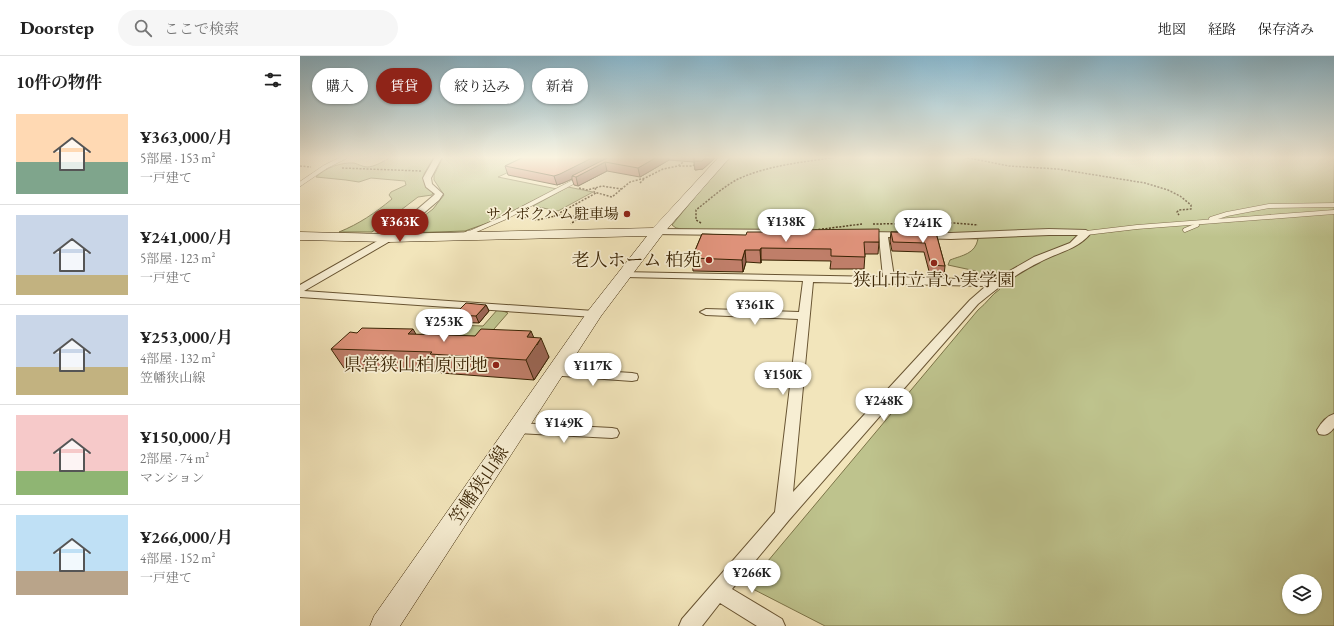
<!DOCTYPE html>
<html lang="ja">
<meta charset="utf-8">
<style>
:root{--surface:#fff;--page:#f6f6f6;--text:#222;--muted:#767676;--line:#e0e0e0;--accent:#8f2418}
body{margin:0;font-family:"EB Garamond","Noto Serif JP",serif;background:var(--page);color:var(--text);height:100vh;display:flex;flex-direction:column;font-size:15px;white-space:nowrap}
*{box-sizing:border-box;margin:0}
p{font-size:13px;color:var(--muted)}
.icon{flex:none;width:22px;height:22px;fill:none;stroke:currentColor;stroke-width:2;stroke-linecap:round;stroke-linejoin:round}
.map{position:relative;flex:1;overflow:hidden}
.side{display:flex;flex-direction:column;background:var(--surface);width:300px}
.side>*{flex:none}
.guide{position:absolute;left:12px;top:12px;width:380px;height:36px;display:flex;gap:8px}
.fabs{position:absolute;left:982px;top:518px;display:grid;gap:8px}
.fabs a{display:grid;place-items:center;width:40px;height:40px;border-radius:50%;background:var(--surface);box-shadow:0 1px 3px #0004;font-size:20px}
.price{position:absolute;translate:-50% -34px;padding:0 9px;border-radius:14px;background:#fff;color:#222;font-size:13px;line-height:26px;filter:drop-shadow(0 1px 2px #0008)}
.price::after{content:'';position:absolute;left:50%;top:24px;width:12px;height:9px;margin-left:-6px;background:inherit;clip-path:polygon(0 0,100% 0,50% 100%)}
.price.current{background:var(--accent);color:#fff}
ul{padding:0;list-style:none}
li{display:flex;align-items:center;gap:12px;height:100px;padding:0 16px}
li+li{border-top:1px solid var(--line)}
li span{display:grid;place-items:center;flex:none;width:112px;height:80px;border-radius:0px;color:#555}
li>.icon{margin-inline-start:auto}
span .icon{width:48px;height:48px;fill:#fffc;stroke-width:1}
li b{font-size:17px}
h2{display:flex;justify-content:space-between;align-items:center;height:48px;padding:0 16px;font-size:17px}
.pill{padding:0 14px;border-radius:18px;background:var(--surface);box-shadow:0 1px 3px #0004;font-size:14px;line-height:36px}
.pill.current{background:var(--accent);color:#fff}
header{display:flex;align-items:center;gap:24px;box-sizing:border-box;height:56px;padding:0 20px;background:var(--surface);border-bottom:1px solid var(--line)}
header strong{font-size:19px}
nav{display:flex;gap:22px;margin-inline-start:auto;font-size:14px}
.search{width:280px;height:36px;background:var(--page);display:flex;align-items:center;gap:10px;box-sizing:border-box;padding:0 14px;border-radius:22px;color:var(--muted);font-size:15px}
main{display:flex;flex:1;min-height:0}
.map>svg:first-child{display:block}
.green{fill:#bec38d;stroke:#7c7448;fill-rule:evenodd}
.lines{fill:none;stroke-linecap:round;stroke-linejoin:round}
.lane-far1-casing{stroke:#685432;stroke-width:5}
.lane-casing{stroke:#685432;stroke-width:6}
.street-casing{stroke:#685432;stroke-width:2}
.secondary-casing{stroke:#3a2404;stroke-width:1}
.path{stroke:#3a2404;stroke-width:1.5;stroke-dasharray:2 1.5;stroke-linecap:butt}
.lane-far1{stroke:#f7eed3;stroke-width:4}
.lane{stroke:#f7eed3;stroke-width:5}
.street{fill:#f7eed3;fill-rule:evenodd}
.secondary{fill:#f7eed3;fill-rule:evenodd}
.wall{fill:#bf7e69;stroke:#3a2404}
.shaded-wall{fill:#9b6655;stroke:#3a2404}
.building{fill:#de927a;stroke:#3a2404}
.poi-dot{fill:#8f2418;stroke:#f7eed3;stroke-width:1.5}
.labels{text-anchor:middle;stroke-width:3.5;stroke-linejoin:round;paint-order:stroke}
.far-poi-label{font-size:15px;fill:#3a2404;stroke:#f7eed3;text-anchor:end}
.poi-label{font-size:18px;fill:#3a2404;stroke:#f7eed3;text-anchor:end}
.street-label{font-size:18px;fill:#3a2404;stroke:#f7eed3}
</style>
<header>
<strong>Doorstep</strong>
<div class="search"><svg class="icon" aria-label="search" viewBox="0 0 24 24"><circle cx="10" cy="10" r="6"/><path d="M15 15l6 6"/></svg>ここで検索</div>
<nav><a>地図</a><a>経路</a><a>保存済み</a></nav>
</header>
<main>
<section class="side">
<h2>10件の物件<svg class="icon" aria-label="filters" viewBox="0 0 24 24"><path d="M4 7h16M4 17h16"/><circle cx="9" cy="7" r="2"/><circle cx="15" cy="17" r="2"/></svg></h2>
<ul>
<li><span style="background:linear-gradient(#ffd9b3 60%,#7fa58c 0)"><svg class="icon" aria-label="home" viewBox="0 0 24 24"><path d="M3 11l9-7 9 7M6 9v11h12V9"/></svg></span><div><b>¥363,000/月</b><p>5部屋 · 153 m²</p><p>一戸建て</p></div></li>
<li><span style="background:linear-gradient(#c9d6e8 75%,#c2b280 0)"><svg class="icon" aria-label="home" viewBox="0 0 24 24"><path d="M3 11l9-7 9 7M6 9v11h12V9"/></svg></span><div><b>¥241,000/月</b><p>5部屋 · 123 m²</p><p>一戸建て</p></div></li>
<li><span style="background:linear-gradient(#c9d6e8 65%,#c2b280 0)"><svg class="icon" aria-label="home" viewBox="0 0 24 24"><path d="M3 11l9-7 9 7M6 9v11h12V9"/></svg></span><div><b>¥253,000/月</b><p>4部屋 · 132 m²</p><p>笠幡狭山線</p></div></li>
<li><span style="background:linear-gradient(#f6c9c9 70%,#8fb573 0)"><svg class="icon" aria-label="home" viewBox="0 0 24 24"><path d="M3 11l9-7 9 7M6 9v11h12V9"/></svg></span><div><b>¥150,000/月</b><p>2部屋 · 74 m²</p><p>マンション</p></div></li>
<li><span style="background:linear-gradient(#bfe0f5 70%,#b9a48a 0)"><svg class="icon" aria-label="home" viewBox="0 0 24 24"><path d="M3 11l9-7 9 7M6 9v11h12V9"/></svg></span><div><b>¥266,000/月</b><p>4部屋 · 152 m²</p><p>一戸建て</p></div></li>
</ul>
</section>
<div class="map">
<svg width="1034" height="570" viewBox="0 0 1034 570">
<rect width="100%" height="100%" fill="#f2e5bb"/>
<filter id="stains"><feTurbulence type="fractalNoise" baseFrequency=".005" numOctaves="4"/><feColorMatrix values="0 0 0 0 .2 0 0 0 0 .09 0 0 0 0 .02 0 0 0 .5 -.17"/></filter>
<radialGradient id="worn" r=".72"><stop offset=".6" stop-color="#630" stop-opacity="0"/><stop offset="1" stop-color="#630" stop-opacity=".3"/></radialGradient>
<!-- green -->
<g class="green">
<path d="M 87,101 L 134,101 L 124,118 L 128,131 L 133,136 L 132,139 L 118,141 L 72,176 L 39,176 C 59,168 75,157 92,143 L 89,139 L 91,136 L 106,129 L 105,125 L 71,122 L 59,126 L 46,124 L 16,121 C 25,112 41,106 54,107 C 58,108 63,111 67,111 C 74,111 82,106 88,103 Z"/>
<path d="M 143,101 L 226,101 L 233,105 L 198,121 L 257,133 L 193,165 L 165,175 L 107,177 L 103,176 L 133,153 L 144,139 L 134,124 L 134,119 Z"/>
<path d="M 431,101 L 1034,101 L 1034,570 L 525,570 L 447,530 L 678,254 C 687,247 691,239 700,233 L 676,215 L 648,209 L 650,204 C 663,199 675,198 678,183 L 382,173 L 376,172 L 372,169 L 400,135 ZM 989,525 L 1015,525 L 1015,551 L 989,551 Z"/>
<path d="M 268,131 L 293,136 L 258,155 L 233,150 Z"/>
<path d="M 198,253 L 208,257 L 187,281 L 151,281 L 148,278 L 155,269 L 183,270 Z"/>
</g>
<g class="lines">
<defs>
<g id="lane-far1">
<path d="M 0,128 L 25,111 L 45,101"/>
<path d="M 911,163 L 927,158 L 969,150 L 1034,149"/>
<path d="M 885,174 L 897,169"/>
<path d="M 786,177 L 837,171 L 1034,156"/>
<path d="M 167,178 L 204,162 L 279,123"/>
</g>
<path id="lane" d="M 165,179 L 169,177"/>
<g id="street">
<path d="M 135,101 L 142,101 L 131,122 L 132,128 L 143,138 L 139,144 L 92,184 L 4,235 L 294,255 L 298,256 L 300,258 L 298,260 L 294,261 L 0,241 L 0,229 L 86,180 L 133,140 L 135,138 L 126,131 L 123,122 Z"/>
<path d="M 357,173 L 495,174 L 500,177 L 495,180 L 354,178 L 352,176 L 354,174 Z"/>
<path d="M 749,173 L 786,174 L 791,177 C 777,194 758,196 740,206 C 717,217 697,232 678,248 L 489,464 L 432,533 L 482,563 L 485,570 L 457,570 L 420,547 L 402,570 L 379,570 L 382,563 L 475,456 L 498,263 L 406,259 L 400,256 L 406,253 L 499,256 L 503,225 L 325,221 L 320,218 L 321,216 L 583,221 L 579,181 L 560,180 L 558,178 L 560,176 L 651,177 ZM 749,179 L 778,179 L 770,187 L 734,201 L 694,224 L 594,221 L 588,181 L 651,183 ZM 513,226 L 686,230 L 670,244 L 493,436 Z"/>
<path d="M 254,312 L 332,317 L 337,318 L 338,321 L 337,324 L 332,325 L 249,319 L 248,316 L 249,313 Z"/>
<path d="M 1034,358 L 1034,372 C 1029,378 1026,380 1019,378 L 1017,374 C 1021,367 1027,360 1034,358 Z"/>
<path d="M 217,367 L 312,372 L 317,373 L 319,377 L 317,381 L 312,382 L 217,377 L 212,376 L 210,372 L 212,368 Z"/>
</g>
<path id="secondary" d="M 419,101 L 430,101 L 362,179 L 301,260 L 100,570 L 70,570 L 74,560 L 288,255 L 347,180 L 89,186 L 0,184 L 0,176 L 89,178 L 353,172 Z"/>
</defs>
<!-- lane-far1 casing -->
<use href="#lane-far1" class="lane-far1-casing"/>
<!-- lane casing -->
<use href="#lane" class="lane-casing"/>
<!-- street casing -->
<use href="#street" class="street-casing"/>
<!-- secondary casing -->
<use href="#secondary" class="secondary-casing"/>
<!-- path -->
<g class="path">
<path d="M 664,101 L 709,110 L 758,113 L 845,127 L 868,134 L 880,140 L 891,149 L 891,153 L 879,154 L 877,156 L 879,159"/>
<path d="M 0,110 L 11,111"/>
<path d="M 379,110 L 393,110 L 396,107"/>
<path d="M 42,112 L 121,115"/>
<path d="M 340,127 L 344,123"/>
<path d="M 279,132 L 287,134 L 302,130 L 321,133"/>
<path d="M 296,132 L 294,136 L 312,141 L 330,126 L 345,122 L 363,113 L 378,110 L 386,104"/>
<path d="M 254,160 L 296,137"/>
<path d="M 224,161 L 237,164 L 260,159 L 279,161 L 271,168"/>
<path d="M 401,167 L 396,164 L 396,154 C 410,143 423,131 438,123 C 469,109 504,106 537,101"/>
<path d="M 573,168 L 654,167 L 678,169"/>
<path d="M 515,174 L 562,168"/>
</g>
<!-- lane-far1 -->
<use href="#lane-far1" class="lane-far1"/>
<!-- lane -->
<use href="#lane" class="lane"/>
<!-- street -->
<use href="#street" class="street"/>
<!-- secondary -->
<use href="#secondary" class="secondary"/>
</g>
<!-- wall -->
<g class="wall">
<path d="M 224,101 L 416,101 L 403,113 L 395,114 L 394,106 L 369,104 L 340,121 L 307,115 L 278,130 L 274,129 L 272,123 L 263,127 L 257,129 L 208,119 L 205,110 Z"/>
<path d="M 591,176 L 636,177 L 645,210 L 644,219 L 630,219 L 624,196 L 592,195 L 590,185 Z"/>
<path d="M 402,178 L 579,186 L 578,198 L 565,198 L 564,213 L 530,213 L 531,205 L 461,204 L 461,207 L 446,206 L 443,216 L 393,215 L 392,202 Z"/>
<path d="M 186,249 L 189,255 L 179,267 L 158,266 L 154,259 Z"/>
<path d="M 57,277 L 234,282 L 249,301 L 234,324 L 141,317 L 140,315 L 44,312 L 31,293 Z"/>
</g>
<!-- shaded-wall -->
<g class="shaded-wall">
<path d="M 294,101 L 313,101 L 272,120 L 272,123 L 263,127 L 257,129 L 254,120 Z"/>
<path d="M 357,101 L 368,101 L 369,104 L 340,121 L 338,112 Z"/>
<path d="M 406,101 L 416,101 L 403,113 L 395,114 L 394,105 Z"/>
<path d="M 305,106 L 307,115 L 278,130 L 276,121 Z"/>
<path d="M 461,192 L 461,207 L 460,194 Z"/>
<path d="M 445,194 L 446,206 L 443,216 L 442,204 Z"/>
<path d="M 186,249 L 189,255 L 179,267 L 176,260 Z"/>
<path d="M 113,273 L 124,292 L 108,278 Z"/>
<path d="M 231,275 L 237,289 L 241,282 L 249,301 L 234,324 L 226,304 L 227,281 Z"/>
</g>
<!-- building -->
<g class="building">
<path d="M 224,101 L 294,101 L 260,118 L 254,120 L 205,110 Z"/>
<path d="M 309,101 L 357,101 L 338,112 L 305,106 L 276,121 L 272,120 Z"/>
<path d="M 394,101 L 406,101 L 402,105 L 394,105 Z"/>
<path d="M 579,173 L 579,186 L 564,186 L 565,201 L 531,200 L 531,193 L 461,192 L 460,194 L 445,194 L 442,204 L 392,202 L 402,178 L 446,179 L 447,176 L 479,176 L 479,174 Z"/>
<path d="M 591,176 L 636,177 L 645,210 L 631,209 L 625,187 L 593,186 Z"/>
<path d="M 166,247 L 186,249 L 176,260 L 154,259 Z"/>
<path d="M 62,272 L 113,273 L 108,278 L 148,279 L 175,280 L 181,273 L 231,275 L 227,281 L 241,282 L 226,304 L 130,298 L 132,296 L 31,293 L 50,276 L 57,277 Z"/>
</g>
<!-- sky -->
<linearGradient id="sky" x2="0" y2="1"><stop stop-color="#89b9d0"/><stop offset="0.56" stop-color="#f9f3e0"/><stop offset="1" stop-color="#f9f3e0" stop-opacity="0"/></linearGradient>
<rect width="1034" height="181" fill="url(#sky)"/>
<!-- markers -->
<g class="poi-dot">
<circle cx="327" cy="158" r="4"/>
<circle cx="409" cy="204" r="4"/>
<circle cx="634" cy="207" r="4"/>
<circle cx="196" cy="309" r="4"/>
</g>
<g class="labels">
<!-- far-poi labels -->
<g class="far-poi-label">
<text x="319" y="163">サイボクハム駐車場</text>
</g>
<!-- poi labels -->
<g class="poi-label">
<text x="401" y="210">老人ホーム 柏苑</text>
<text x="634" y="230" text-anchor="middle">狭山市立青い実学園</text>
<text x="188" y="315">県営狭山柏原団地</text>
</g>
<!-- street labels -->
<g class="street-label">
<text transform="translate(179 429) rotate(-56)" y="6">笠幡狭山線</text>
</g>
</g>
<rect width="100%" height="100%" filter="url(#stains)"/>
<rect width="100%" height="100%" fill="url(#worn)"/>
</svg>
<div class="fabs">
<a><svg class="icon" aria-label="layers" viewBox="0 0 24 24"><path d="M12 4l9 5-9 5-9-5zM3 14l9 5 9-5"/></svg></a>
</div>
<b class="price current" style="left:100px;top:187px">¥363K</b>
<b class="price" style="left:486px;top:187px">¥138K</b>
<b class="price" style="left:623px;top:188px">¥241K</b>
<b class="price" style="left:455px;top:270px">¥361K</b>
<b class="price" style="left:144px;top:287px">¥253K</b>
<b class="price" style="left:293px;top:331px">¥117K</b>
<b class="price" style="left:483px;top:340px">¥150K</b>
<b class="price" style="left:584px;top:366px">¥248K</b>
<b class="price" style="left:264px;top:388px">¥149K</b>
<b class="price" style="left:452px;top:538px">¥266K</b>
<div class="guide">
<a class="pill">購入</a>
<a class="pill current">賃貸</a>
<a class="pill">絞り込み</a>
<a class="pill">新着</a>
</div>
</div>
</main>
